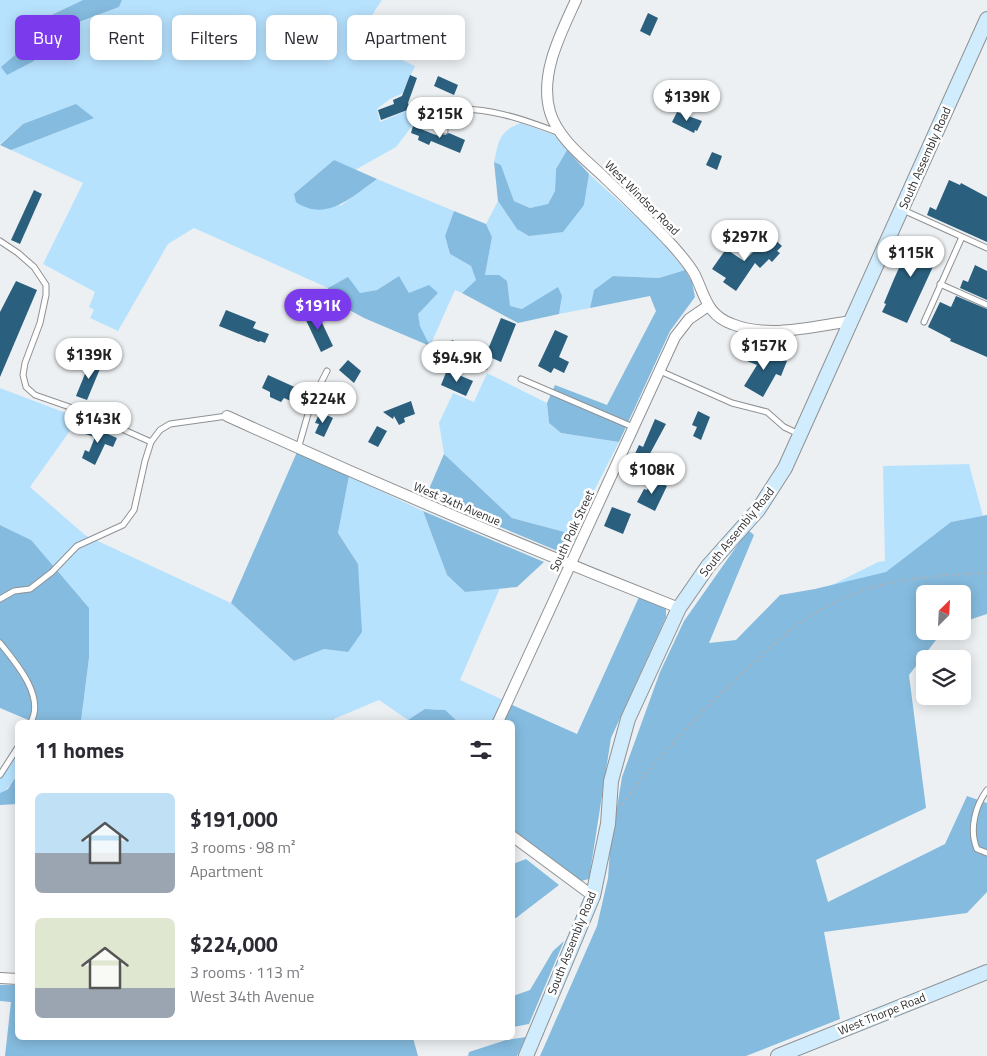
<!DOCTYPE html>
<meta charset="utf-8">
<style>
:root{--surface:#fff;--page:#f2f2f3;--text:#2b2b33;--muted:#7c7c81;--accent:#7c3aed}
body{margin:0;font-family:"Titillium Web",sans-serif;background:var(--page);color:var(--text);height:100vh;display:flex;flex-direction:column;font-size:19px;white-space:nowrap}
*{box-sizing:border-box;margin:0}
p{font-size:16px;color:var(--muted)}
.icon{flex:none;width:28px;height:28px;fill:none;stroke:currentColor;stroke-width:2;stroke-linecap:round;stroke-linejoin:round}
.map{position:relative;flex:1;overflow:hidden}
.sheet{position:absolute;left:15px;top:720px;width:500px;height:320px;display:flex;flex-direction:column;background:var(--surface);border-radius:8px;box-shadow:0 2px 12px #0003}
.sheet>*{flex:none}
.top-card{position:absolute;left:15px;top:15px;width:500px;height:45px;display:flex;gap:10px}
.needle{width:32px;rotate:24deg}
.controls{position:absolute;left:916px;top:585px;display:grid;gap:10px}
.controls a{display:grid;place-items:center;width:55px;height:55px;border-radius:8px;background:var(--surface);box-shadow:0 2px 12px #0003;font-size:25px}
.price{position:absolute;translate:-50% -42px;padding:0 11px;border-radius:18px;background:#fff;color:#222;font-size:16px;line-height:32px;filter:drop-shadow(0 1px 2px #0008)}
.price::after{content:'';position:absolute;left:50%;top:30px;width:15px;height:11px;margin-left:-8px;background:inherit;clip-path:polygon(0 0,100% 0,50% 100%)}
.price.current{background:var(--accent);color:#fff}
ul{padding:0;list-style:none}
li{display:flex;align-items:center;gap:15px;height:125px;padding:0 20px}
li span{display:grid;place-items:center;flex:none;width:140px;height:100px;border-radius:8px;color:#555}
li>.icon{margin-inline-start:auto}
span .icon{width:60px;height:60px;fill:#fffc;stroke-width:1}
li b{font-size:21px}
h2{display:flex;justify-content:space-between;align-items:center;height:60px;padding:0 20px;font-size:21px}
.chip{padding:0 18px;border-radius:8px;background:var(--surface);box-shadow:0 2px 12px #0003;font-size:18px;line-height:45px}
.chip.current{background:var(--accent);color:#fff}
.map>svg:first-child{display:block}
.green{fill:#b7e2fe}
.forest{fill:#85bbde}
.building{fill:#2a5f7e}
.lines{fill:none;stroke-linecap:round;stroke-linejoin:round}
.lane-casing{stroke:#8f9193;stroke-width:7}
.street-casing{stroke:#8f9193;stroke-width:12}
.secondary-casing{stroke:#8f9193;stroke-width:16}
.path{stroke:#b0b2b4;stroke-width:2;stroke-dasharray:2.5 4;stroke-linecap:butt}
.lane{stroke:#fff;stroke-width:5}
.street{stroke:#fff;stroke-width:10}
.secondary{stroke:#d1ecfd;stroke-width:14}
.labels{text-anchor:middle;stroke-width:5;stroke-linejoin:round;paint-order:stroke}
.street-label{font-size:12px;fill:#303132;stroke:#fff}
</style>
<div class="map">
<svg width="987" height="1056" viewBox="0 0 987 1056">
<rect width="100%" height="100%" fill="#edf0f2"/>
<!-- green -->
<g class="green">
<path d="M 0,0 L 83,0 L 28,26 L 24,47 L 1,67 L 34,61 L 55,31 L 119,7 L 122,0 L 382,0 L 356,39 L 415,66 L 403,93 L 390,99 L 377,109 L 380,122 L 411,109 L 423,112 L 396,147 L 355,170 L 333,160 L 340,206 L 377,179 L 454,211 L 445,236 L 450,254 L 471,266 L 476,280 L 462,293 L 455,290 L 430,346 L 420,326 L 417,313 L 438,293 L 409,293 L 399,276 L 377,290 L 360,293 L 348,278 L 328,288 L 194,228 L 168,244 L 118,331 L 90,318 L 94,310 L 89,307 L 95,292 L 43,264 L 83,183 L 11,150 L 93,118 L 23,124 L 0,144 Z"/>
<path d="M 521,123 L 554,135 L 567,150 L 556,169 L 555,191 L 548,204 L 530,208 L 514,201 L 501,165 L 494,162 C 499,140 499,131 521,123 Z"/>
<path d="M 589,174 L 654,233 L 685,270 L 659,278 L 613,276 L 594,290 L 590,308 L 559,314 L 562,296 L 522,309 L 509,306 L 485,275 L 492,237 L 486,224 L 498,201 L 517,229 L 584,205 Z"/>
<path d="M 487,373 L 547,403 L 549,423 L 561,433 L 619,442 L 572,534 L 512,518 L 444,454 L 439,423 L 453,393 L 474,402 Z"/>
<path d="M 0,388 L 79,418 L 30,487 L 85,535 L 231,603 L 294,661 L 324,649 L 348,652 L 358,564 L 338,533 L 349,476 L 423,511 L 447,575 L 465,592 L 500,588 L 460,680 L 503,700 L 493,722 L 458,722 C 438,704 430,706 408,720 L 379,700 L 334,719 L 333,722 L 80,722 L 81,721 L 89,658 L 31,540 L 0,525 Z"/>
<path d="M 969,464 L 983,516 L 951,522 L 962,594 L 925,594 L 762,620 L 878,562 L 885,561 L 883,466 Z"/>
<path d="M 17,752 C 17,771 18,783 0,793 L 0,777 L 10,766 Z"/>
</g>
<!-- forest -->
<g class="forest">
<path d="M 83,0 L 122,0 L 119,7 L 55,31 L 34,61 L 7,75 L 1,67 L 24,47 L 28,26 Z"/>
<path d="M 76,104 L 94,118 L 11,150 L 0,145 L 23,124 Z"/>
<path d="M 567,150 L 589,174 L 584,205 L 563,232 L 529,236 L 517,229 L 498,201 L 494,162 L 501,165 L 514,201 L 530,208 L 548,204 L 555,191 L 556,169 Z"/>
<path d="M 334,160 L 377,179 C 353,196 326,223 296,202 L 294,194 Z"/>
<path d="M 454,211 L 486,224 L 492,237 L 485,275 L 499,275 L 507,281 L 510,306 L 522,309 L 558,287 L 562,296 L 559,314 L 518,323 L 462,293 L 476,280 L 471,266 L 450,254 L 445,236 Z"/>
<path d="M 685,270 L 692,282 L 695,297 L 670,331 L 619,442 L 561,433 L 549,423 L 547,403 L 555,385 L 607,405 L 656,311 L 650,296 L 590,308 L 594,290 L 613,276 L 659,278 Z"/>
<path d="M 399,276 L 409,293 L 429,285 L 438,293 L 418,314 L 420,326 L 430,346 L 364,318 L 333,301 L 328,288 L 348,277 L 360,293 L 377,290 Z"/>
<path d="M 297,452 L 349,476 L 338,533 L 358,564 L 362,632 L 348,652 L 324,649 L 294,661 L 231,603 Z"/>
<path d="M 444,454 L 512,518 L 572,534 L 560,552 L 426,496 Z"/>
<path d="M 423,511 L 544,562 L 517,587 L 465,592 L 447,575 Z"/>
<path d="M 987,515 L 987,614 L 963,622 L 962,594 L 925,594 L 925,631 L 943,631 L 909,675 L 926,808 L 816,860 L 828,902 L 945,844 L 967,796 L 987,803 L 987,892 L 967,913 L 824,932 L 840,1019 L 746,1056 L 540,1056 L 597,926 L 608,878 L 610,850 L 622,777 L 660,672 L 684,621 L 748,530 L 754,535 L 709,643 L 736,640 L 780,595 L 815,589 L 886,572 L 951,522 Z"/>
<path d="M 0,525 L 31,540 L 89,608 L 89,658 L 81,721 L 80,722 L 33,722 L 0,708 Z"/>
<path d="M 639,597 L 666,608 L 666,617 L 611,738 L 589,879 L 581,881 L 513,830 L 512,722 L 502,722 L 510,704 L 577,734 Z"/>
<path d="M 425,709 L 445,710 L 458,722 L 412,722 L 408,720 Z"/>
<path d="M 17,775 L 17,804 L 0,805 L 0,793 L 8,789 Z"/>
<path d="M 526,859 L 559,885 L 516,918 L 513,918 L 513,864 Z"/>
<path d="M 564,941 L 529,1024 L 513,1027 L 513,996 L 530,990 L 553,951 Z"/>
<path d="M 0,985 L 17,985 L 18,1038 L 413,1038 L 418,1056 L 5,1056 L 11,1002 L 0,1001 Z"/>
<path d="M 526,1037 L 517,1056 L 468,1056 L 469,1052 L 506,1040 Z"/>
</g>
<!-- building -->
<g class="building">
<path d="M 648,13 L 658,18 L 650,36 L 640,31 Z"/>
<path d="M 410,75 L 417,78 L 408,103 L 410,109 L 381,120 L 378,110 L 394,104 L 393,100 L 402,96 Z"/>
<path d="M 438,76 L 458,85 L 454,95 L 434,86 Z"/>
<path d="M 677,112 L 702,121 L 697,131 L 695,130 L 694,133 L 672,122 Z"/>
<path d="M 413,126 L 441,137 L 442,134 L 445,135 L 449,133 L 465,140 L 460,153 L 431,141 L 429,145 L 418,140 L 419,136 L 411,133 Z"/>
<path d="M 712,152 L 722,156 L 717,170 L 706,165 Z"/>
<path d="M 949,180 L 960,185 L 961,183 L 987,197 L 987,242 L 927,215 L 930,207 L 936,210 Z"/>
<path d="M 34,190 L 42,194 L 20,244 L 11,240 Z"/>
<path d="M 916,236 L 921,239 L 922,237 L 941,245 L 942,247 L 907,323 L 882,312 L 886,304 L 884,303 L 894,279 L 911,241 L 914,242 Z"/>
<path d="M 772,237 L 782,246 L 777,251 L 780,253 L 772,262 L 769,259 L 760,268 L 755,263 L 736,291 L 723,282 L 726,278 L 712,269 L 726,249 L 744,261 L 756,249 L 753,246 L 760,239 L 765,244 Z"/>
<path d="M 975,265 L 987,271 L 987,300 L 960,288 L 963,280 L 968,282 Z"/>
<path d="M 16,281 L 37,290 L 0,377 L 0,312 Z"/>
<path d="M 956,296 L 987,309 L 987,357 L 950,341 L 951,339 L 928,327 L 940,302 L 951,307 Z"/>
<path d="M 226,310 L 256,322 L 253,328 L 269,334 L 265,343 L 260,341 L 259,342 L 219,326 Z"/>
<path d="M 316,310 L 333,346 L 321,352 L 304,316 Z"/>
<path d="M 501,318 L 516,324 L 501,362 L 492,358 L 487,370 L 447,350 L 452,340 L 482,355 L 486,345 L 489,347 Z"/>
<path d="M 555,330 L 568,336 L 559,357 L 569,362 L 564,373 L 554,368 L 551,373 L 538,366 Z"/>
<path d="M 752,349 L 762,353 L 763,351 L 787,361 L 781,376 L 776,374 L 763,397 L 744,386 L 757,365 L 747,361 Z"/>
<path d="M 91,359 L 102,364 L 87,400 L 76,396 Z"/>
<path d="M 348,360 L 361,371 L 354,383 L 339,370 Z"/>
<path d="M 447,370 L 473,381 L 466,396 L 441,385 Z"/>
<path d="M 268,375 L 299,389 L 293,402 L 284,398 L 281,402 L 270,397 L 270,392 L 262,388 Z"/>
<path d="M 322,392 L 333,397 L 328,408 L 317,403 Z"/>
<path d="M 411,401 L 415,414 L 404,418 L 405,422 L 399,425 L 394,416 L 393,419 L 383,412 Z"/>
<path d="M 698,411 L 710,417 L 701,440 L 693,436 L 697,427 L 692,425 Z"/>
<path d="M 320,412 L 333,418 L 324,437 L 315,433 L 319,424 L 315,423 Z"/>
<path d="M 655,419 L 666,424 L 646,461 L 634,456 L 639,445 L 643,447 Z"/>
<path d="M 89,426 L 117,438 L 113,447 L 105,444 L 95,465 L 82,458 L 85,450 L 89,452 L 95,437 L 85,434 Z"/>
<path d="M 377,426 L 387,431 L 378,447 L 368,442 Z"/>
<path d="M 661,461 L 678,470 L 673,480 L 653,478 Z"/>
<path d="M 652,479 L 667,486 L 655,511 L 637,502 L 644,489 L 647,490 Z"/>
<path d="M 612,507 L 631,514 L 623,534 L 604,526 Z"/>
</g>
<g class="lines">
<defs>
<g id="lane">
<path d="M 445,131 L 445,118 L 448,110 C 486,106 522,119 557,132"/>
<path d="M 903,210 L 987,248"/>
<path d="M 0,241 L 18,253 L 34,267 L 46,285 L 46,295 L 40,323 L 25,363 L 23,375 L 26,387 L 35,395 L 84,412 L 151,442"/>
<path d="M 940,284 L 987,305"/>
<path d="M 924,322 L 962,237"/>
<path d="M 660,371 L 732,403 L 767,412 L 784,427 L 799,434"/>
<path d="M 521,379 L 633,427"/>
<path d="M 298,449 L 312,400 L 327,371"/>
<path d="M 0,599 L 14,591 L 30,589 L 52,572 L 77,546 L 123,525 L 134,510 L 145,461 L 151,442 L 160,430 L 170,424 L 227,416"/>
<path d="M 0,643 C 16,663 45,696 31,722"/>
<path d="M 0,775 L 18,747"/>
<path d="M 987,790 C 975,806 969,830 977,849 L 987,853"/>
</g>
<g id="street">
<path d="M 576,0 C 561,33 539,74 550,112 C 558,139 585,159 605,178 C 628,200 651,222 672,245 C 680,254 689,264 695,275 C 705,296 707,315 732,324 C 769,339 814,326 852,321"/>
<path d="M 227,416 C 376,484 527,548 679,608"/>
<path d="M 498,722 L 675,337 L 689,319 L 708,306"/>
<path d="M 512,836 L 593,896"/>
<path d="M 0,978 L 18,979"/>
</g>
<g id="secondary">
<path d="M 526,1056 L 593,896 L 608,824 L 611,781 L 628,719 L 679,608 L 708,566 L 758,510 L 785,468 L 987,19"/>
<path d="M 778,1056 L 987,972"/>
</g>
</defs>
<!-- lane casing -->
<use href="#lane" class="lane-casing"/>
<!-- street casing -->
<use href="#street" class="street-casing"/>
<!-- secondary casing -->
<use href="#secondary" class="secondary-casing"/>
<!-- path -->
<path class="path" d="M 622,805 C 655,761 693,719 734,681 C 776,641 810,607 867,589 C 907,577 946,575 987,573"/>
<!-- lane -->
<use href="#lane" class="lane"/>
<!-- street -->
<use href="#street" class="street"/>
<!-- secondary -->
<use href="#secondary" class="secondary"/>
</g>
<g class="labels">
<!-- street labels -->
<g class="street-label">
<text transform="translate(925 158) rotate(-66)" y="4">South Assembly Road</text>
<text transform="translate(642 198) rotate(45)" y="4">West Windsor Road</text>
<text transform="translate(457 504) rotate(23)" y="4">West 34th Avenue</text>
<text transform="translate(572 531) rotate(-65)" y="4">South Polk Street</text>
<text transform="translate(737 532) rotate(-51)" y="4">South Assembly Road</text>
<text transform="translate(572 943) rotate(-68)" y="4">South Assembly Road</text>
<text transform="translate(882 1014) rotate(-22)" y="4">West Thorpe Road</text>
</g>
</g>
</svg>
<div class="controls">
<a><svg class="needle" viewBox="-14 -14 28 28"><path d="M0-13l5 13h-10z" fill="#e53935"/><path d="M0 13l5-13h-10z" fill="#7c7c81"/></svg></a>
<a><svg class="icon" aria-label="layers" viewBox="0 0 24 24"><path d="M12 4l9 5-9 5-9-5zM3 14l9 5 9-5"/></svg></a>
</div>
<b class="price" style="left:687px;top:122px">$139K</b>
<b class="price" style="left:440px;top:139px">$215K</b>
<b class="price" style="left:745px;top:262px">$297K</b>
<b class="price" style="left:911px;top:278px">$115K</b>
<b class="price current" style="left:318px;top:331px">$191K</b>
<b class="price" style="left:764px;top:371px">$157K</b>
<b class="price" style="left:89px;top:380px">$139K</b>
<b class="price" style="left:457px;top:383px">$94.9K</b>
<b class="price" style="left:323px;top:424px">$224K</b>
<b class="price" style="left:98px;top:444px">$143K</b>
<b class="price" style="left:652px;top:495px">$108K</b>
<div class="top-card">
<a class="chip current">Buy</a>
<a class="chip">Rent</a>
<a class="chip">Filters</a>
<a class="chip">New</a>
<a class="chip">Apartment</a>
</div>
<section class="sheet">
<h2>11 homes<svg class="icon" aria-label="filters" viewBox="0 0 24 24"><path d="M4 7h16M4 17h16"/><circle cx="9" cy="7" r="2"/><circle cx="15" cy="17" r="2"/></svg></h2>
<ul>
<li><span style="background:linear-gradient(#bfe0f5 60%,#9aa5b1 0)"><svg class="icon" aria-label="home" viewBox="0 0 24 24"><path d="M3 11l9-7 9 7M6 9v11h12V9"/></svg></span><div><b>$191,000</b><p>3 rooms · 98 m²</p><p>Apartment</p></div></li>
<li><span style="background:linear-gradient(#dfe7d0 70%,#9aa5b1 0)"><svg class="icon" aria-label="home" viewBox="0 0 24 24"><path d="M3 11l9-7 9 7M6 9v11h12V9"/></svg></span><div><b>$224,000</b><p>3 rooms · 113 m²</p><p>West 34th Avenue</p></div></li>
</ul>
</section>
</div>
